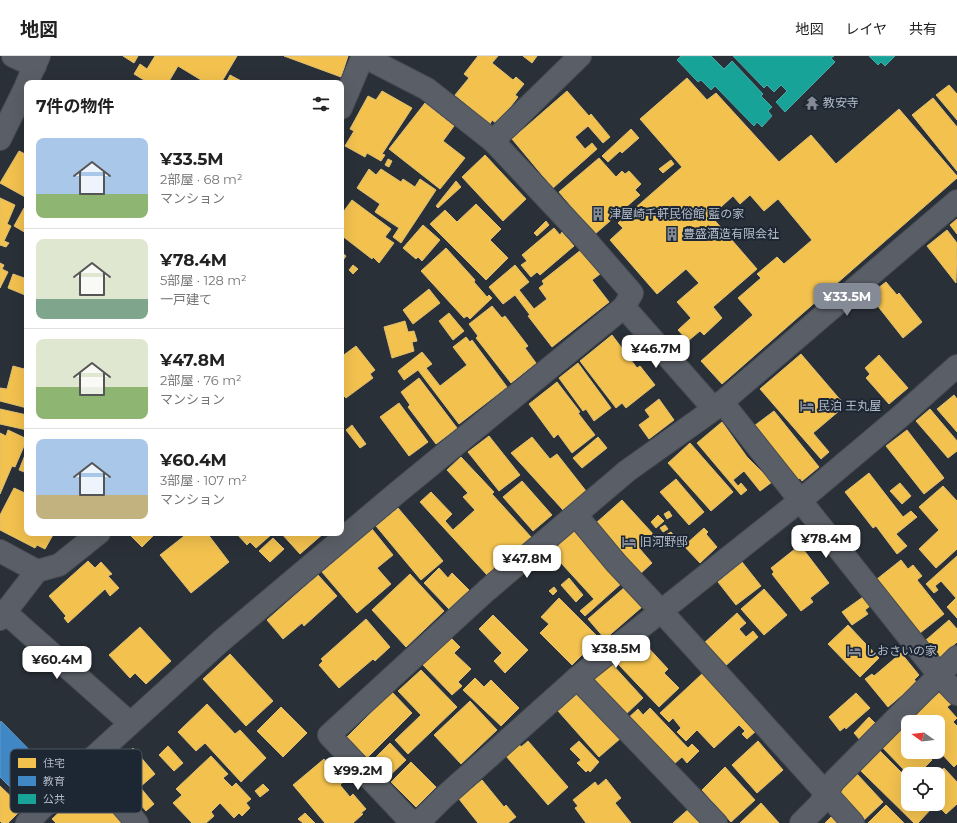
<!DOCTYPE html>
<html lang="ja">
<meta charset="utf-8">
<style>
:root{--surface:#fff;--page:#f6f6f6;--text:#222;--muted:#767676;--line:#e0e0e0;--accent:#848b96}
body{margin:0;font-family:Montserrat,"Noto Sans JP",sans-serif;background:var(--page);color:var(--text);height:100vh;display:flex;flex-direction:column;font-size:15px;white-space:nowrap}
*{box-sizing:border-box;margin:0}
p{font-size:13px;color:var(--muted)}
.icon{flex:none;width:22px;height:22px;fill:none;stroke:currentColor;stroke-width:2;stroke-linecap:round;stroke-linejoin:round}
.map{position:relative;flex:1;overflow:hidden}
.sheet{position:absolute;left:24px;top:24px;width:320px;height:456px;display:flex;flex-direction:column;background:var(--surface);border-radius:8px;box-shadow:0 4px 16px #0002}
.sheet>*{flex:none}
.needle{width:26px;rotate:284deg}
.buttons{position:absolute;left:901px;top:659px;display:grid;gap:8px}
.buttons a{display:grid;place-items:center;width:44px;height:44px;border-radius:8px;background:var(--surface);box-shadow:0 4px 16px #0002;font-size:20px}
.price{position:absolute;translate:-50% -34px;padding:0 9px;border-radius:8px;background:#fff;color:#222;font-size:13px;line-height:26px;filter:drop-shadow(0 1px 2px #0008)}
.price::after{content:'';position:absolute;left:50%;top:24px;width:12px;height:9px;margin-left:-6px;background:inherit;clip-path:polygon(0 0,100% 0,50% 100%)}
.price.current{background:var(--accent);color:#fff}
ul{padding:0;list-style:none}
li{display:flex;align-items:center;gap:12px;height:100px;padding:0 12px}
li+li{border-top:1px solid var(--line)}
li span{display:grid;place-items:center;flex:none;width:112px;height:80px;border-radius:8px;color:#555}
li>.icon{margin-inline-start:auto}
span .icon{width:48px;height:48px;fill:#fffc;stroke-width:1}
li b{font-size:17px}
h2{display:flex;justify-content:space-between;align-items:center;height:48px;padding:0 12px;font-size:17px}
header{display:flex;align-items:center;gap:24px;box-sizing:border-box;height:56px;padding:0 20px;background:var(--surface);border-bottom:1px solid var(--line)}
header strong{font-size:19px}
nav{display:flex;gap:22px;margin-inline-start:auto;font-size:14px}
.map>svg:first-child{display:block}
.homes{fill:#f2c14e;stroke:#dfc073}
.schools{fill:#3f88c5;stroke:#6298c6}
.public{fill:#17a398;stroke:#46aaa7}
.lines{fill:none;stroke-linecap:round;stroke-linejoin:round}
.minor-casing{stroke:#484c53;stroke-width:24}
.minor{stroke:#5a5e66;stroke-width:22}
.labels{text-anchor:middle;stroke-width:4;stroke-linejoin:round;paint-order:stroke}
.poi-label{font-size:12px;fill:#b4bcc9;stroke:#1d2633;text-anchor:start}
.key{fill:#1d2633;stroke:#4a5360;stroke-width:1}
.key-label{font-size:11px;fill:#b4bcc9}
</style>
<header>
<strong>地図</strong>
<nav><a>地図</a><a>レイヤ</a><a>共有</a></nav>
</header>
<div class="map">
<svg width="957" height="767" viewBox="0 0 957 767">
<rect width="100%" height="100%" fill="#2a3038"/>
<!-- homes -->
<g class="homes">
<path d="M 123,0 L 138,0 L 134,7 Z"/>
<path d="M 155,0 L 237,0 L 221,27 L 206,27 L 178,10 L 168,27 L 149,27 L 134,18 L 140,8 L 147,13 Z"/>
<path d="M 284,0 L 348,0 L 341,21 Z"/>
<path d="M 478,0 L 498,0 L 492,7 L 513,24 L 516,21 L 524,28 L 515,39 L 518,41 L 497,68 L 492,64 L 490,68 L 455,39 L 469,22 L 464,18 Z"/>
<path d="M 523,0 L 537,0 L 532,7 Z"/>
<path d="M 230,19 L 245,27 L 226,27 Z"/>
<path d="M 687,22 L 707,44 L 716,37 L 779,106 L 811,79 L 836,108 L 899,53 L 957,120 L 957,122 L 722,328 L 701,305 L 753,259 L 738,242 L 761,222 L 757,218 L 777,201 L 784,208 L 812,184 L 778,143 L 764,155 L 750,139 L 740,148 L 733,140 L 711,160 L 757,213 L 713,251 L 722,262 L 704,279 L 700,275 L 688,285 L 678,274 L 691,262 L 677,246 L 699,227 L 686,213 L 657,238 L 610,184 L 623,172 L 618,167 L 682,111 L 640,63 Z"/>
<path d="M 949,29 L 957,38 L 957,64 L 936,39 Z"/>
<path d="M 382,35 L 412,52 L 382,98 L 385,99 L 381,105 L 367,97 L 365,101 L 345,90 L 354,75 L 350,73 L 368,40 L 376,44 Z"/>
<path d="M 567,35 L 589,60 L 591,58 L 610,81 L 603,87 L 588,70 L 575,81 L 585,93 L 592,87 L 597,93 L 553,132 L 512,83 Z"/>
<path d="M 933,42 L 957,71 L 957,115 L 912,59 Z"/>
<path d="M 425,47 L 454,70 L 443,85 L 465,102 L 440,133 L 389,93 Z"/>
<path d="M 631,73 L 639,82 L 622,97 L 620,95 L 608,106 L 602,100 Z"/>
<path d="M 19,95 L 27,99 L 27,142 L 0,127 Z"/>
<path d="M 485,99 L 526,143 L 503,165 L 462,121 Z"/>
<path d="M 599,102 L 616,121 L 622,115 L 625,118 L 629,115 L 641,128 L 635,134 L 640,139 L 595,178 L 559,136 Z"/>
<path d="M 388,103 L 392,105 L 389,111 L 385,109 Z"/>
<path d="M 671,104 L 674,108 L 663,117 L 659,113 Z"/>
<path d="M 369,113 L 376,119 L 381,113 L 401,126 L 403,123 L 415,131 L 420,123 L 436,134 L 401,187 L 393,181 L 399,172 L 375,156 L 380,148 L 357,132 Z"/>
<path d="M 456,125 L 461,131 L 438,152 L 436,150 Z"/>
<path d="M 0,142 L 15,149 L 7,168 L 11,170 L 4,185 L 9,187 L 6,191 L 0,189 Z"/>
<path d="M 352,144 L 391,173 L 385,181 L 394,187 L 379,207 L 373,201 L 372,203 L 341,179 L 341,159 Z"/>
<path d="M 476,148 L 501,173 L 490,184 L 508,202 L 486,224 L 430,168 L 445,154 L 457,166 Z"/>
<path d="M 24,152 L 27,154 L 27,174 L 26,177 L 14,170 Z"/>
<path d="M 957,163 L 957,178 L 950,169 Z"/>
<path d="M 546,165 L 549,169 L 537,180 L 534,177 Z"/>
<path d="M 423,169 L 440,184 L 422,205 L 418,201 L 416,203 L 403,192 Z"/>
<path d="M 554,172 L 560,179 L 562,176 L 574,190 L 540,219 L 537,216 L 531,221 L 521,209 L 527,205 L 522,199 Z"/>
<path d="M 947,174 L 957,187 L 956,227 L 927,190 Z"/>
<path d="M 446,192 L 475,224 L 474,226 L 487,241 L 489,239 L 492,242 L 470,263 L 467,260 L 464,262 L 421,215 Z"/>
<path d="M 581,194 L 600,218 L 592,224 L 609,246 L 552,291 L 528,260 L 530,259 L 515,239 L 503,248 L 489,231 L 515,209 L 529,226 L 519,234 L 534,253 L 547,243 L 539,232 L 544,228 L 542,225 Z"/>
<path d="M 341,196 L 346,200 L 341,207 Z"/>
<path d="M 0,207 L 4,209 L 2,213 L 8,216 L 0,232 Z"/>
<path d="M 353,209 L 358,213 L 353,218 L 349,214 Z"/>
<path d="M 13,218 L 27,223 L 27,234 L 25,239 L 8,232 Z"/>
<path d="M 886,226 L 897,239 L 899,237 L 922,266 L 903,282 L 869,239 Z"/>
<path d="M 429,233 L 440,247 L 413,268 L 403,254 Z"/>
<path d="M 492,250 L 502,262 L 505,260 L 528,290 L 525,292 L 536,307 L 511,327 L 476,282 L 478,280 L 469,268 Z"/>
<path d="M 449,257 L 464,275 L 453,284 L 439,265 Z"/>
<path d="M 405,265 L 408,276 L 414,275 L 417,285 L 412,286 L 414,295 L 392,302 L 384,271 Z"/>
<path d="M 612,279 L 637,312 L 640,310 L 655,329 L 626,352 L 622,347 L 616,352 L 580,305 Z"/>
<path d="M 466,281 L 470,286 L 472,284 L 507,331 L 459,368 L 418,314 L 404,324 L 398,315 L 422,296 L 432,308 L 426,312 L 440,330 L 467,309 L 453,291 Z"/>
<path d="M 356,290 L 375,314 L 370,318 L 373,322 L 346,342 L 341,337 L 341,301 Z"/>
<path d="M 801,298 L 843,347 L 837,352 L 839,355 L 813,377 L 829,396 L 821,403 L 760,333 Z"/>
<path d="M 879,299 L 908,332 L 889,348 L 866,322 L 870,318 L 865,312 Z"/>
<path d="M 27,303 L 27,352 L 0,345 L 0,332 L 7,333 L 13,310 L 24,313 Z"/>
<path d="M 578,307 L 611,352 L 594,365 L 586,353 L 583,355 L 559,322 Z"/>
<path d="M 419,322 L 457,372 L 436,388 L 408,351 L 410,349 L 401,336 Z"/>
<path d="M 557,326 L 580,356 L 578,357 L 595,379 L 572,397 L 558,378 L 554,382 L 529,348 Z"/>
<path d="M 954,339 L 957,343 L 957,376 L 937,353 Z"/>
<path d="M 659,343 L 674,364 L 649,383 L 639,369 L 650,361 L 645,354 Z"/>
<path d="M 399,347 L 428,386 L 409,400 L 380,361 Z"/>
<path d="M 0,353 L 27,359 L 27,374 L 0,368 Z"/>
<path d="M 930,353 L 957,385 L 957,395 L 948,402 L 916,365 Z"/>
<path d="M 774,355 L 819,411 L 802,425 L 800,422 L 798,424 L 754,370 Z"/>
<path d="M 722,366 L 747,401 L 772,426 L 760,435 L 744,415 L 733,424 L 738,430 L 741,427 L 747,434 L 741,439 L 697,387 Z"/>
<path d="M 352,369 L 366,388 L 360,392 L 346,374 Z"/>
<path d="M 8,374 L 27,383 L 15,411 L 12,410 L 0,438 L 0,377 L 6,380 Z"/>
<path d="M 907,374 L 944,422 L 924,438 L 886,390 Z"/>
<path d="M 489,380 L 520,419 L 499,435 L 468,396 Z"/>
<path d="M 532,381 L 550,403 L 557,398 L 586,435 L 563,454 L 511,397 Z"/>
<path d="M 598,381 L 607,392 L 582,412 L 573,402 Z"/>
<path d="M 690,387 L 733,436 L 711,455 L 668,407 Z"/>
<path d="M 27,394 L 27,417 L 19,414 Z"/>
<path d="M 461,401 L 494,436 L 492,438 L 531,481 L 488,520 L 420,446 L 431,436 L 452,458 L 445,465 L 453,474 L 475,454 L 463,441 L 468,437 L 447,414 Z"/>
<path d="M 869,417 L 903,461 L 911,455 L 917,461 L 896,478 L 907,490 L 897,498 L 876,470 L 873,472 L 845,436 Z"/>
<path d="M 676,423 L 704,456 L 689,469 L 660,436 Z"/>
<path d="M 522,425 L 552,459 L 533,475 L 503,441 Z"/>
<path d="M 900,427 L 911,440 L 902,448 L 890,435 Z"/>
<path d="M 943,430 L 957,445 L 957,493 L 936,512 L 919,493 L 939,474 L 919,451 Z"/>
<path d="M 14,432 L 27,438 L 27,477 L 54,477 L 45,493 L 37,489 L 35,492 L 0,474 L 0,459 Z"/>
<path d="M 622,444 L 654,479 L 639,492 L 652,507 L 640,518 L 596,467 Z"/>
<path d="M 398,452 L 443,505 L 421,524 L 376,470 Z"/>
<path d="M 669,455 L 672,460 L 667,463 L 664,458 Z"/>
<path d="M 658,459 L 664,465 L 656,472 L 651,466 Z"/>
<path d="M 665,469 L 668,473 L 663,476 L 660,472 Z"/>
<path d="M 704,472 L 708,476 L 706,478 L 717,491 L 700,507 L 684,490 Z"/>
<path d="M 372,473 L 393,499 L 377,512 L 391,528 L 357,557 L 322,516 Z"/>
<path d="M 574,475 L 594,497 L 623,526 L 585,560 L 580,555 L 594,543 L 551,496 Z"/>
<path d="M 671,476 L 677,484 L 672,488 L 666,479 Z"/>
<path d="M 128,477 L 156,477 L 142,491 Z"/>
<path d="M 188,477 L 207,477 L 229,506 L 191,537 L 160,499 Z"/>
<path d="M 236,477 L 271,477 L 272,478 L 256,492 L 250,486 L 247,489 Z"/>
<path d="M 281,477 L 324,477 L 300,498 Z"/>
<path d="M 273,482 L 284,493 L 270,506 L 259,495 Z"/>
<path d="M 800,489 L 829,527 L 810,542 L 813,546 L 801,555 L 772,518 L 774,516 L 771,512 Z"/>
<path d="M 957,500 L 957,562 L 947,551 L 956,542 L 941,525 L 935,530 L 938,534 L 934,537 L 926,528 Z"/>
<path d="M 901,504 L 908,513 L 913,509 L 922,520 L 917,524 L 944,558 L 920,577 L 877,523 Z"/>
<path d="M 88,505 L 95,512 L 101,506 L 112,518 L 108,520 L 119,532 L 110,540 L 105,533 L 68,567 L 64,562 L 66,560 L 49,540 Z"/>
<path d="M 742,506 L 761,530 L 736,549 L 718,526 Z"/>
<path d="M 439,512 L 448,522 L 452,517 L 469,534 L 449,553 L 424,527 Z"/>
<path d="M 410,518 L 444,555 L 406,591 L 372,554 Z"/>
<path d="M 318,519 L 337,540 L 304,570 L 302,567 L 283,583 L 267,564 Z"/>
<path d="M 569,522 L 583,539 L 576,546 L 561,529 Z"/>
<path d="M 554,531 L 557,535 L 553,539 L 549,535 Z"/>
<path d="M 625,531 L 642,551 L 605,583 L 588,563 Z"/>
<path d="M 764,533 L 787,559 L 764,579 L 741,553 Z"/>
<path d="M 863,541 L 870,550 L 865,554 L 868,558 L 852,569 L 842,556 Z"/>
<path d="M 559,542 L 596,579 L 586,589 L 589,592 L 572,609 L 540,577 L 549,568 L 541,561 Z"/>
<path d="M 737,557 L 746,567 L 739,573 L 746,581 L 753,575 L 758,581 L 723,612 L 703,588 Z"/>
<path d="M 493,559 L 528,594 L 505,617 L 494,605 L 502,597 L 479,573 Z"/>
<path d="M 366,563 L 390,591 L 375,605 L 373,603 L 339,632 L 319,609 L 323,605 L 321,603 Z"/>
<path d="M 949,564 L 957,573 L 957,586 L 940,601 L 926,584 Z"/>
<path d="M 848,569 L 879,602 L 860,621 L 828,588 Z"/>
<path d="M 140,571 L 171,605 L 146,628 L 135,617 L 130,622 L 109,599 Z"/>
<path d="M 451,582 L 460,591 L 454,597 L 471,613 L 458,626 L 462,630 L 452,639 L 423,609 Z"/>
<path d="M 643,586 L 668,613 L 664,617 L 679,632 L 659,651 L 618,608 Z"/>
<path d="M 901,597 L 919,619 L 914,624 L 917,626 L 888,651 L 865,623 L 872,618 L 874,620 Z"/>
<path d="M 230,598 L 273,645 L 246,670 L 203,623 Z"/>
<path d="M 611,607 L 643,642 L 623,661 L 590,627 Z"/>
<path d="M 421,614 L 457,651 L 408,698 L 395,684 L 421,659 L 398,635 Z"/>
<path d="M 703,617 L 756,675 L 747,683 L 742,678 L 745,675 L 739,669 L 714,692 L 697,674 L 686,685 L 677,676 L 681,672 L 673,662 L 669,666 L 660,657 Z"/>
<path d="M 475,622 L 484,631 L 491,624 L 519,652 L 501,670 L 463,634 Z"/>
<path d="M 580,635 L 621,682 L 599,701 L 558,655 Z"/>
<path d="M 941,635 L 952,647 L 947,651 L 957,662 L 953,666 L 957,670 L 957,708 L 954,711 L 938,694 L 938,666 L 913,666 L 910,663 Z"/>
<path d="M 392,636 L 412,657 L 367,702 L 347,681 Z"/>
<path d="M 856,637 L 870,652 L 846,673 L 845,671 L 840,675 L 829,661 Z"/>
<path d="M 470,645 L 497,674 L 461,708 L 434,679 Z"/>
<path d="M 207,648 L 235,678 L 240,674 L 266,702 L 241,726 L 205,687 L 196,695 L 178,676 Z"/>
<path d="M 281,651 L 307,677 L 283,701 L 257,675 Z"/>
<path d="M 650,652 L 688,692 L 692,688 L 699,695 L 687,707 L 682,701 L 673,709 L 626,664 L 638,653 L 643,659 Z"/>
<path d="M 869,661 L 877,669 L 861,685 L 854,677 Z"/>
<path d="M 901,672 L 908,679 L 908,696 L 925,696 L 932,704 L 918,718 L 908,718 L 882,691 Z"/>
<path d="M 528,685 L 568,731 L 548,749 L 506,700 L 519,688 L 521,691 Z"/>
<path d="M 579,685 L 599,706 L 590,716 L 588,714 L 586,716 L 577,707 L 581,704 L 570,693 Z"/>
<path d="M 758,685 L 783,714 L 757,737 L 732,709 Z"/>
<path d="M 390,687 L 406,704 L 385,724 L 370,707 Z"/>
<path d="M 168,690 L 183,707 L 174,715 L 159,699 Z"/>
<path d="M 133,692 L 155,718 L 140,731 L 154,748 L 146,755 L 110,713 Z"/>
<path d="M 878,693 L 908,723 L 908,748 L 928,748 L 932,752 L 918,767 L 914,767 L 859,713 Z"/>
<path d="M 211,700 L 228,718 L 223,722 L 232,731 L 236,727 L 251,743 L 246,747 L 250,752 L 242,760 L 239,757 L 234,762 L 220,747 L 211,756 L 214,760 L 206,767 L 192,767 L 173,747 L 182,739 L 176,733 Z"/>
<path d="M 324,703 L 343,726 L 340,729 L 350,741 L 353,738 L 366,753 L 361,757 L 363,758 L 353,767 L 325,767 L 293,729 Z"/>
<path d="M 411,706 L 436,731 L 416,751 L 391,726 Z"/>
<path d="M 725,711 L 755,744 L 731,766 L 702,734 Z"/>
<path d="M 944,712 L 957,726 L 957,748 L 946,758 L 936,748 L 938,748 L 937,718 Z"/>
<path d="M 857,718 L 883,746 L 863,765 L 837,737 Z"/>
<path d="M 606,723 L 621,742 L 615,747 L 631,767 L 586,767 L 575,752 L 578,750 L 573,744 L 595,726 L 598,730 Z"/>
<path d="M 482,724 L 504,751 L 506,749 L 516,761 L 508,767 L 478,767 L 459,743 Z"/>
<path d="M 263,728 L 269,734 L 260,741 L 255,735 Z"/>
<path d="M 88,729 L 124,767 L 56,767 L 52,763 Z"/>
<path d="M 0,730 L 23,752 L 8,767 L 2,767 L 0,765 Z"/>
<path d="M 761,747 L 779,767 L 740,767 Z"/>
<path d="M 886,749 L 904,767 L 868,767 Z"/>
<path d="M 691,751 L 705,767 L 673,767 Z"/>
<path d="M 305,757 L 315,767 L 303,767 L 298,763 Z"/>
<path d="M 832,760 L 840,767 L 825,767 Z"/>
</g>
<!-- schools -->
<path class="schools" d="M 1,665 L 51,716 L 23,744 L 0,721 L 0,667 Z"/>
<!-- public -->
<g class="public">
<path d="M 681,0 L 711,0 L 724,13 L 732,5 L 763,38 L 761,40 L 772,51 L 768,55 L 772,60 L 762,71 L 757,66 L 754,70 L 715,30 L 711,34 L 701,24 L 698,26 L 677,4 Z"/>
<path d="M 733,0 L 834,0 L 831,2 L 835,6 L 785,56 L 776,46 L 787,35 L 781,29 L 774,36 L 767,29 L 764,32 Z"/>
<path d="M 869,0 L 895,0 L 885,10 L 881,6 L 878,9 Z"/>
</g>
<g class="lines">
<defs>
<g id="minor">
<path d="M 13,0 L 35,10"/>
<path d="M 27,27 L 39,0"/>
<path d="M 341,52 L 363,0"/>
<path d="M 0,83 L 27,28"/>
<path d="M 493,85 L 580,0"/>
<path d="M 624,251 L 714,353"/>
<path d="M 722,346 L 939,619 L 957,638"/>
<path d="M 576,459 L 616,507 L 661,555 L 853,767"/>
<path d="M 0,495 L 37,515"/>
<path d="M 6,557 L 130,667"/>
<path d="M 0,563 L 37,515 L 59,509 L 99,477"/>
<path d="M 577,622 L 716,767"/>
<path d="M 86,708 L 137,767"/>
<path d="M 27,767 L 86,708 L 221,585 L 398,436 L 624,251 L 632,237 L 586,184 L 493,85 L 427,33 L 363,0"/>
<path d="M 412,767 L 329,679 L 486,535 L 627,415 L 714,353 L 957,145"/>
<path d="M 418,767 L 444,741 L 577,622 L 801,444 L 902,359 L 957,310"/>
<path d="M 801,767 L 819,749 L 834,725 L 957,601"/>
</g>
</defs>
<!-- minor casing -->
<use href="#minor" class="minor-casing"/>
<!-- minor -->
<use href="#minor" class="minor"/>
</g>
<!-- icons -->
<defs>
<symbol id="temple-bare" viewBox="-9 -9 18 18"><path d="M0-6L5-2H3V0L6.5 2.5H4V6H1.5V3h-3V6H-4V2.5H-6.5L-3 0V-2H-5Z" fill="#848b96" stroke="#1d2633" stroke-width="2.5" paint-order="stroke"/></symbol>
<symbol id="building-bare" viewBox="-9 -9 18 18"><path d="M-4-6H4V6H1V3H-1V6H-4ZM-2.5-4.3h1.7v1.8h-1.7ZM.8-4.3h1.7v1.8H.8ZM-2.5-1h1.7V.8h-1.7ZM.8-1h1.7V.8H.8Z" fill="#848b96" stroke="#1d2633" stroke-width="2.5" paint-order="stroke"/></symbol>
<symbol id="hotel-bare" viewBox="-9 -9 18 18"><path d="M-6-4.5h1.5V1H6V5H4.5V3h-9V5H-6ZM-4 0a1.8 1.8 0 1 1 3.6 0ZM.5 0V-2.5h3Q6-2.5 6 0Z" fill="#848b96" stroke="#1d2633" stroke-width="2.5" paint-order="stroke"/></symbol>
</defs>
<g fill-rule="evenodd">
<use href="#temple-bare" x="802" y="37" width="20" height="20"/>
<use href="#building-bare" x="588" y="148" width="20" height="20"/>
<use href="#building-bare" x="662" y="168" width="20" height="20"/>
<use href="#hotel-bare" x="797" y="340" width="20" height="20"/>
<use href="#hotel-bare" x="619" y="476" width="20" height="20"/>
<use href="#hotel-bare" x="844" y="585" width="20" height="20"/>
</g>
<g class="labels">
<!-- poi labels -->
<g class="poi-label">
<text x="823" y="51">教安寺</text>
<text x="609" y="162">津屋崎千軒民俗館 藍の家</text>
<text x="683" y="182">豊盛酒造有限会社</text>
<text x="818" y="354">民泊 王丸屋</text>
<text x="640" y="490">旧河野邸</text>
<text x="865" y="599">しおさいの家</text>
</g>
</g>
<!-- legend -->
<rect x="10" y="693" width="132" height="64" rx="6" class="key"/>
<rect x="18" y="702" width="18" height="10" fill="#f2c14e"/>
<rect x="18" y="720" width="18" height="10" fill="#3f88c5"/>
<rect x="18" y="738" width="18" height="10" fill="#17a398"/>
<g class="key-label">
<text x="43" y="711">住宅</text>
<text x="43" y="729">教育</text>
<text x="43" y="747">公共</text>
</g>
</svg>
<div class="buttons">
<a><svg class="needle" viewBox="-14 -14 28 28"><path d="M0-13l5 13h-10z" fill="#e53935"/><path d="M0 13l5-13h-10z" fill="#767676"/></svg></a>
<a><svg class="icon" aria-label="locate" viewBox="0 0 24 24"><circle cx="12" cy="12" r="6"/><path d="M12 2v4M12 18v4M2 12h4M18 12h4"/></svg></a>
</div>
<b class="price current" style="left:847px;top:261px">¥33.5M</b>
<b class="price" style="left:656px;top:313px">¥46.7M</b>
<b class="price" style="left:826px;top:503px">¥78.4M</b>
<b class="price" style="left:527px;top:523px">¥47.8M</b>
<b class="price" style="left:616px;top:613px">¥38.5M</b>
<b class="price" style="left:57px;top:624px">¥60.4M</b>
<b class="price" style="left:358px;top:735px">¥99.2M</b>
<section class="sheet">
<h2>7件の物件<svg class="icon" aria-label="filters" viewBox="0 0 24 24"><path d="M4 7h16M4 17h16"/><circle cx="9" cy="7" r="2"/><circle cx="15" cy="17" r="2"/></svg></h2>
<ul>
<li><span style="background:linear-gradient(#a9c7e8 70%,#8fb573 0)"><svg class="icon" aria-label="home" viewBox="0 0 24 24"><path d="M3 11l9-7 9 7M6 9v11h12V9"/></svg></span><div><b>¥33.5M</b><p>2部屋 · 68 m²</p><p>マンション</p></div></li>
<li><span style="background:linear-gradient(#dfe7d0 75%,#7fa58c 0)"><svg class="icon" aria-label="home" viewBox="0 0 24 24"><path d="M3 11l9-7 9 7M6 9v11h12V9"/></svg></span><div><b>¥78.4M</b><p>5部屋 · 128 m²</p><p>一戸建て</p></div></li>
<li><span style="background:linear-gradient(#dfe7d0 60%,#8fb573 0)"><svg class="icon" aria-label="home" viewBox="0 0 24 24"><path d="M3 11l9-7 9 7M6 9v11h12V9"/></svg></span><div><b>¥47.8M</b><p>2部屋 · 76 m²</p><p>マンション</p></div></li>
<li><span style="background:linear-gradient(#a9c7e8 70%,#c2b280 0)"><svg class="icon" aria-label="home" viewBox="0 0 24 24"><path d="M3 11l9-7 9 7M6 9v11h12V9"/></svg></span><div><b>¥60.4M</b><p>3部屋 · 107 m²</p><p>マンション</p></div></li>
</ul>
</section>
</div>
